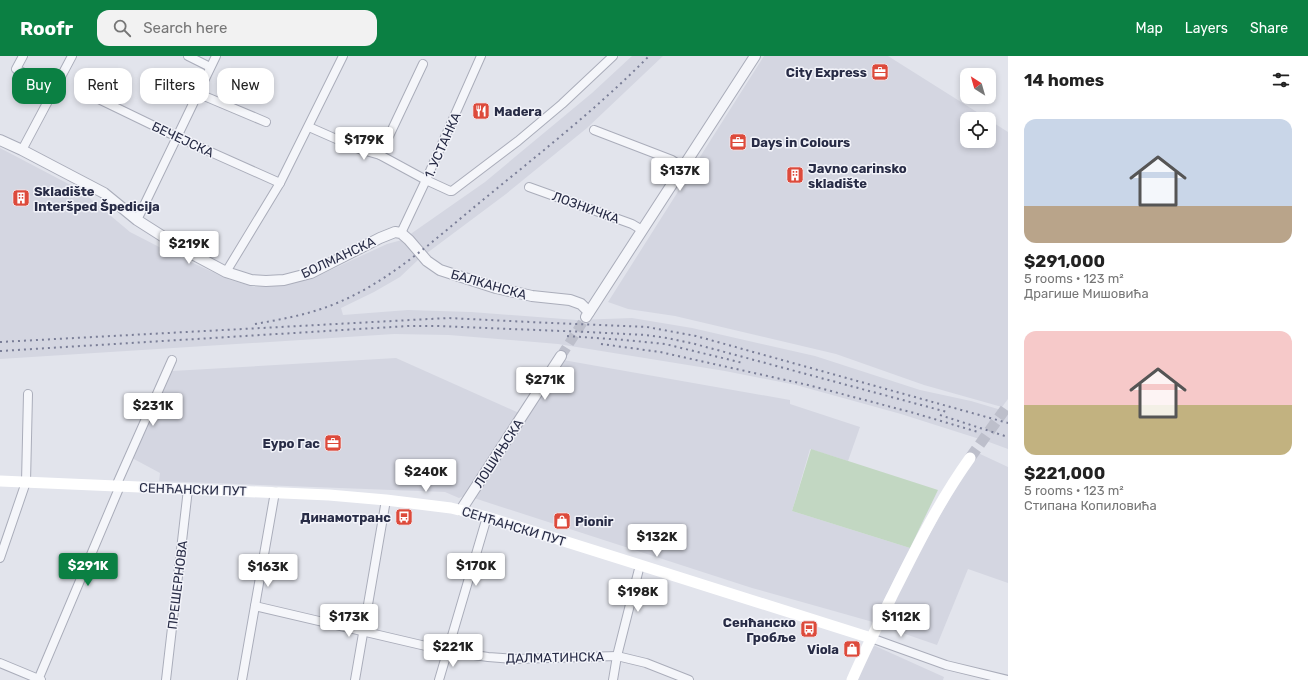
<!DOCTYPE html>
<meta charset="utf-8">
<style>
:root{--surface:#fff;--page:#f2f2f2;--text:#222;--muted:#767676;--accent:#0b8043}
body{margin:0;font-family:Rubik,sans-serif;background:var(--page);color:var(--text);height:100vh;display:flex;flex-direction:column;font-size:15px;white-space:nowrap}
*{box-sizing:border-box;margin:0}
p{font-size:13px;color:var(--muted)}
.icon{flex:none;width:22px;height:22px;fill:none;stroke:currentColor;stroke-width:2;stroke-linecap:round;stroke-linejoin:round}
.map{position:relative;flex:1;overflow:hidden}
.side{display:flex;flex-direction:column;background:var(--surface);width:300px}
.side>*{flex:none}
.top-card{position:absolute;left:12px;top:12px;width:380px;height:36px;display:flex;gap:8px}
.needle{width:26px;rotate:323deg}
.tools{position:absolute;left:960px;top:12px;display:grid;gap:8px}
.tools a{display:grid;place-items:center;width:36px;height:36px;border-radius:8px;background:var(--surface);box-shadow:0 2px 6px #0003;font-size:20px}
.price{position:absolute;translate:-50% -34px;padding:0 9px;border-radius:4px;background:#fff;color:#222;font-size:13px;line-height:26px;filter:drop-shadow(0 1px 2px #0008)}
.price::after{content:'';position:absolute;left:50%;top:24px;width:12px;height:9px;margin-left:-6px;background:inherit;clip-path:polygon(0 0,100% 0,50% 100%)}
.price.current{background:var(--accent);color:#fff}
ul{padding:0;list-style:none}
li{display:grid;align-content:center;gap:8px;height:212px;padding:0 16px}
li span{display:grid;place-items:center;height:124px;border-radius:12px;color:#555}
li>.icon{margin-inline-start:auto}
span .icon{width:72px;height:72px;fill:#fffc;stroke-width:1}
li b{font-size:17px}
h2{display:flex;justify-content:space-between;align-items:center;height:48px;padding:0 16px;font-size:17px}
.chip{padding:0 14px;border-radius:12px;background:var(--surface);box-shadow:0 2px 6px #0003;font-size:14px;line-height:36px}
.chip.current{background:var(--accent);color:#fff}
header{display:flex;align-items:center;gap:24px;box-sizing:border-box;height:56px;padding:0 20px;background:var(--accent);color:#fff}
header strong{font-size:19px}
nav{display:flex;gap:22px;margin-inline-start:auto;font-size:14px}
.search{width:280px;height:36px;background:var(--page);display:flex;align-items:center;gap:10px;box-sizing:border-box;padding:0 14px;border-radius:12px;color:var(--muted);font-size:15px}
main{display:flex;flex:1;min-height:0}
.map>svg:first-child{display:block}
.built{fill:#d4d6e1}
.green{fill:#c2d7c2}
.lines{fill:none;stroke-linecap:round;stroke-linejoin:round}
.tertiary-tunnel{stroke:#bdbfcb;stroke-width:10;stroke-dasharray:10 5;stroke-linecap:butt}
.secondary-tunnel{stroke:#bdbfcb;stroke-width:11;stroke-dasharray:11 5.5;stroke-linecap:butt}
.minor-casing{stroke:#aaadba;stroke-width:10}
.tertiary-casing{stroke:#aaadba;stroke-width:12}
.minor{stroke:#f5f6fa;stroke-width:8}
.tertiary{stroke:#f5f6fa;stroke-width:10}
.secondary{stroke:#fff;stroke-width:11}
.rail{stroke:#7a7e97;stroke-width:2;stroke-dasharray:2 4;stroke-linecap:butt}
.labels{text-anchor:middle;stroke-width:3;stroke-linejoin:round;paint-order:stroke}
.poi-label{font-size:13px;font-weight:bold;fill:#282c46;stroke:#f2f3f9;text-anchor:end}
.street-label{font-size:13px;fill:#282c46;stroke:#f2f3f9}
</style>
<header>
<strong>Roofr</strong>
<div class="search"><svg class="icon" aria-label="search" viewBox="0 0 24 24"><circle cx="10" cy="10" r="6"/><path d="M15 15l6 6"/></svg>Search here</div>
<nav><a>Map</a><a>Layers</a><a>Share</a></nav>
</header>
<main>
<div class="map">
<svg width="1008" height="624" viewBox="0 0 1008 624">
<rect width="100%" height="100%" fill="#e2e4ec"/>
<!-- built -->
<g class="built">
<path d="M 632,0 L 663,0 L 587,72 L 506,138 L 419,203 L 400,221 L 374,236 L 341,252 L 343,259 L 408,254 L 471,256 L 577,264 L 632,262 L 692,272 L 815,300 L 920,334 L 971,345 L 1008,356 L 1008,393 L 989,386 L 901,358 L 796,329 L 725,315 L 558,288 L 486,282 L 449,279 L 394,278 L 0,303 L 0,92 L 80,134 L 130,176 L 167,195 L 230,224 L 254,231 L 275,230 L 322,218 L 387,188 L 402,184 L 485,126 L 592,37 Z"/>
<path d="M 764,0 L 888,0 L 988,63 L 967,63 L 967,85 L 989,85 L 989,64 L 1008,76 L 1008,343 L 1002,351 L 924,329 L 836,298 L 675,260 L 628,253 L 608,246 Z"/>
<path d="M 396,302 L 519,357 L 464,440 L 459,442 L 445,436 L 159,425 L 160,417 L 132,402 L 172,315 Z"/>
<path d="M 563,304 L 790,344 L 790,348 L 860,371 L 848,405 L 810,393 L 792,455 L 910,492 L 873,566 L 752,532 L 474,442 Z"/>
<path d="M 978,397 L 1008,411 L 1008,527 L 968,513 L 937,589 L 882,570 L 919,497 L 962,420 Z"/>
<path d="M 873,589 L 944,621 L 943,624 L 857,624 Z"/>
</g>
<!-- green -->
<path class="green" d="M 811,393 L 938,434 L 910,492 L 792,455 Z"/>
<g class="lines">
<!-- tertiary-tunnel -->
<path class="tertiary-tunnel" d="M 561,300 L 586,261"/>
<!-- secondary-tunnel -->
<path class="secondary-tunnel" d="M 970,402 L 1008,349"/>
<defs>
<g id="minor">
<path d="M 23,0 L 16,13 L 55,33"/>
<path d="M 188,0 L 210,11"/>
<path d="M 86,37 L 177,81 L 280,127"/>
<path d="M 197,37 L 266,66"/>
<path d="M 309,71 L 359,93 L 380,99 L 426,124 L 450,135 L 452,135 L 518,85 L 562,48 L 613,0"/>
<path d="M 594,74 L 672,104 L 683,111"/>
<path d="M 22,94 L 72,0"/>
<path d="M 380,99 L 423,8"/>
<path d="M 529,131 L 632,168 L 642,174"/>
<path d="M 137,164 L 216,0"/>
<path d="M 401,177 L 426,124 L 481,0"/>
<path d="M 226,216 L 280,127 L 343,0"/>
<path d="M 116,430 L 172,304"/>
<path d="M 0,502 L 26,426 L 28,338"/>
<path d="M 255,550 L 447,595 L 488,601 L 515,603 L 617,600 L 646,607 L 689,624"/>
<path d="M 871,582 L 946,609 L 1008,624"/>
<path d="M 0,607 L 41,624"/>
<path d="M 38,624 L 120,430"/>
<path d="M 166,624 L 188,433"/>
<path d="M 242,624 L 275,436"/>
<path d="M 355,624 L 386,444"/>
<path d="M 439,624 L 487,461"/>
<path d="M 613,624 L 617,600 L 640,509"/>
</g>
<g id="tertiary">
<path d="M 0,84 L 22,94 L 104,137 L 137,164 L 181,192 L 226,216 L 251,224 L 266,225 L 284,224 L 311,217 L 380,182 L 395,176 L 401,177 L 409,184 L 427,205 L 440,214 L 496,232 L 532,240 L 570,244 L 581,248 L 589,256"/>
<path d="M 586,261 L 755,0"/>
<path d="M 461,454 L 561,300"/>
</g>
</defs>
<!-- minor casing -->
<use href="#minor" class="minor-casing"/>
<!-- tertiary casing -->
<use href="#tertiary" class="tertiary-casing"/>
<!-- minor -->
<use href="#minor" class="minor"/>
<!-- tertiary -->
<use href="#tertiary" class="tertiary"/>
<!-- secondary -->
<g class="secondary">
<path d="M 0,425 L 329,439 L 386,444 L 451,452 L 487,461 L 640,509 L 871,582"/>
<path d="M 852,624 C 864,596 878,569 891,542 C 915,494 939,445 970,402"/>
</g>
<!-- rail -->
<g class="rail">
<path d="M 255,268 C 283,263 311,258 337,247 C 390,225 434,184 478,148 C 536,100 596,54 649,0"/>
<path d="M 567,280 L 625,284 L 665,288 L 743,307"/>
<path d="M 0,286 L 448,262 L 530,266 L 647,271 L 696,280 L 1008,367"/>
<path d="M 601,288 L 660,296 L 808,329 L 914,357 L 978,376"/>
<path d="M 0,295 L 408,270 L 437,270 L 587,276 L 646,279 L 667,282 L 695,288 L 947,356"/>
<path d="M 940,359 L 1008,381"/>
</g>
</g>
<!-- icons -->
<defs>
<symbol id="office-square" viewBox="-11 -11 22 22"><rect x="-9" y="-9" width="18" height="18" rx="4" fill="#dd4a3b" stroke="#f2f3f9"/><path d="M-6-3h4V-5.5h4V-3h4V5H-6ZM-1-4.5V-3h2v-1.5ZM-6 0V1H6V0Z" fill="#fff"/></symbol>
<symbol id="restaurant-square" viewBox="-11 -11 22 22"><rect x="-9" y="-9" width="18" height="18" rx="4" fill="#dd4a3b" stroke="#f2f3f9"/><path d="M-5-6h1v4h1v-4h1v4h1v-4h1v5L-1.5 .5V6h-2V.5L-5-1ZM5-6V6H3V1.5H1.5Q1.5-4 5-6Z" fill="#fff"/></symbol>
<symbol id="building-square" viewBox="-11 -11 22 22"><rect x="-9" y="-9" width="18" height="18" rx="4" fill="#dd4a3b" stroke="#f2f3f9"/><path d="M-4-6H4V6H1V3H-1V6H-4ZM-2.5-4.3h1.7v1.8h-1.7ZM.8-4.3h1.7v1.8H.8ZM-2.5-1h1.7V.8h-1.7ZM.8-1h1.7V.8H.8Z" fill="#fff"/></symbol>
<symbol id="bus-square" viewBox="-11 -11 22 22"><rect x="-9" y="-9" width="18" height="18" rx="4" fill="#dd4a3b" stroke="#f2f3f9"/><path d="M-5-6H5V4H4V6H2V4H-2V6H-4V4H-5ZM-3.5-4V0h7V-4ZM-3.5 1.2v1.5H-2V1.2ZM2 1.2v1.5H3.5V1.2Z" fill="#fff"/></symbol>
<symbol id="shop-square" viewBox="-11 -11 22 22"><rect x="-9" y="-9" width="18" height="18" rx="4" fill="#dd4a3b" stroke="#f2f3f9"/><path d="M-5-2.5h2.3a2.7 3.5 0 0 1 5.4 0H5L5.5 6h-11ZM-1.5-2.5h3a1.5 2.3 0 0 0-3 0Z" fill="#fff"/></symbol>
</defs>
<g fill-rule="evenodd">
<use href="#office-square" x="870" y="6" width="20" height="20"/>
<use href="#restaurant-square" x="471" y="45" width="20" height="20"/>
<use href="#office-square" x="728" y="76" width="20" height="20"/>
<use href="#building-square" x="785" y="109" width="20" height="20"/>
<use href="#building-square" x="11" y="132" width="20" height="20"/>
<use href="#office-square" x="323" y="377" width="20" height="20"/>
<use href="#bus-square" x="394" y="451" width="20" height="20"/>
<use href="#shop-square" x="552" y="455" width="20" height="20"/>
<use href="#bus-square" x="799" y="563" width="20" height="20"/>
<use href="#shop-square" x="842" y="583" width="20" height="20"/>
</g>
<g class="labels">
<!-- poi labels -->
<g class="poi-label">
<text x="867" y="21">City Express</text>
<text x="494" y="60" text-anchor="start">Madera</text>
<text x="751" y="91" text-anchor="start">Days in Colours</text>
<text x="808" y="117" text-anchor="start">Javno carinsko<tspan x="808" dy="15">skladište</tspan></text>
<text x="34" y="140" text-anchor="start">Skladište<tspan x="34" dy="15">Interšped Špedicija</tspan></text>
<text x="320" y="392">Еуро Гас</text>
<text x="391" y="466">Динамотранс</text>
<text x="575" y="470" text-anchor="start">Pionir</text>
<text x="796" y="571">Сенћанско<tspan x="796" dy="15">Гробље</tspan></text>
<text x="839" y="598">Viola</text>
</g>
<!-- street labels -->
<g class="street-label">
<text transform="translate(183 83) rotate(25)" y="5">БЕЧЕЈСКА</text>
<text transform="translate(442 89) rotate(-66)" y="5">1. УСТАНКА</text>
<text transform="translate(586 151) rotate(20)" y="5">ЛОЗНИЧКА</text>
<text transform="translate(338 201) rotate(-25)" y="5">БОЛМАНСКА</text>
<text transform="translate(489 228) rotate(16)" y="5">БАЛКАНСКА</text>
<text transform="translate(498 397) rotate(-57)" y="5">ЛОШИЊСКА</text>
<text transform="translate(193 433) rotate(2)" y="5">СЕНЋАНСКИ ПУТ</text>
<text transform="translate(514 470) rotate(17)" y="5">СЕНЋАНСКИ ПУТ</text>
<text transform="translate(177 529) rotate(-83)" y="5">ПРЕШЕРНОВА</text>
<text transform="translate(555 601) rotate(-1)" y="5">ДАЛМАТИНСКА</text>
</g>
</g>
</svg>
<div class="tools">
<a><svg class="needle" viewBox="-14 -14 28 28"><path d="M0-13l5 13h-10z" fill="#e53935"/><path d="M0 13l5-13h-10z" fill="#767676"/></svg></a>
<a><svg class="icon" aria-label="locate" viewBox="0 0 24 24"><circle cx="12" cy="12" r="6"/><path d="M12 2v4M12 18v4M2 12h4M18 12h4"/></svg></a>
</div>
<b class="price" style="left:364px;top:105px">$179K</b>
<b class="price" style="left:680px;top:136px">$137K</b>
<b class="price" style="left:189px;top:209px">$219K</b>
<b class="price" style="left:545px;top:345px">$271K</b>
<b class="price" style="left:153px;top:371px">$231K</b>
<b class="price" style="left:426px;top:437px">$240K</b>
<b class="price" style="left:657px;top:502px">$132K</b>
<b class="price current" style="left:88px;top:531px">$291K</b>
<b class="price" style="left:476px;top:531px">$170K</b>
<b class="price" style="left:268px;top:532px">$163K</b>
<b class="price" style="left:638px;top:557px">$198K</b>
<b class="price" style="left:349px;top:582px">$173K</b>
<b class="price" style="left:901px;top:582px">$112K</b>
<b class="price" style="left:453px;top:612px">$221K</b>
<div class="top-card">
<a class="chip current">Buy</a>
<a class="chip">Rent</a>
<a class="chip">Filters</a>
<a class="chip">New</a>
</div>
</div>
<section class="side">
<h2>14 homes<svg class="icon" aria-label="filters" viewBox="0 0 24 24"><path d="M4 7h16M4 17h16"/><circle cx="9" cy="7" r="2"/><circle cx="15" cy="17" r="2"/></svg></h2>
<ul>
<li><span style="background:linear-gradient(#c9d6e8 70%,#b9a48a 0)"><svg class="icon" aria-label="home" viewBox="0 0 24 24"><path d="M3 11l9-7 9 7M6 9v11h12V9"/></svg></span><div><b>$291,000</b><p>5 rooms · 123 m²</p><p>Драгише Мишовића</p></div></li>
<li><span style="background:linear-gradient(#f6c9c9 60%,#c2b280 0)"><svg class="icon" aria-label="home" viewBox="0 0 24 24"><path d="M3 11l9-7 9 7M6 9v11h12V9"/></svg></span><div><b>$221,000</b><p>5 rooms · 123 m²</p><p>Стипана Копиловића</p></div></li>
</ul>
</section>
</main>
